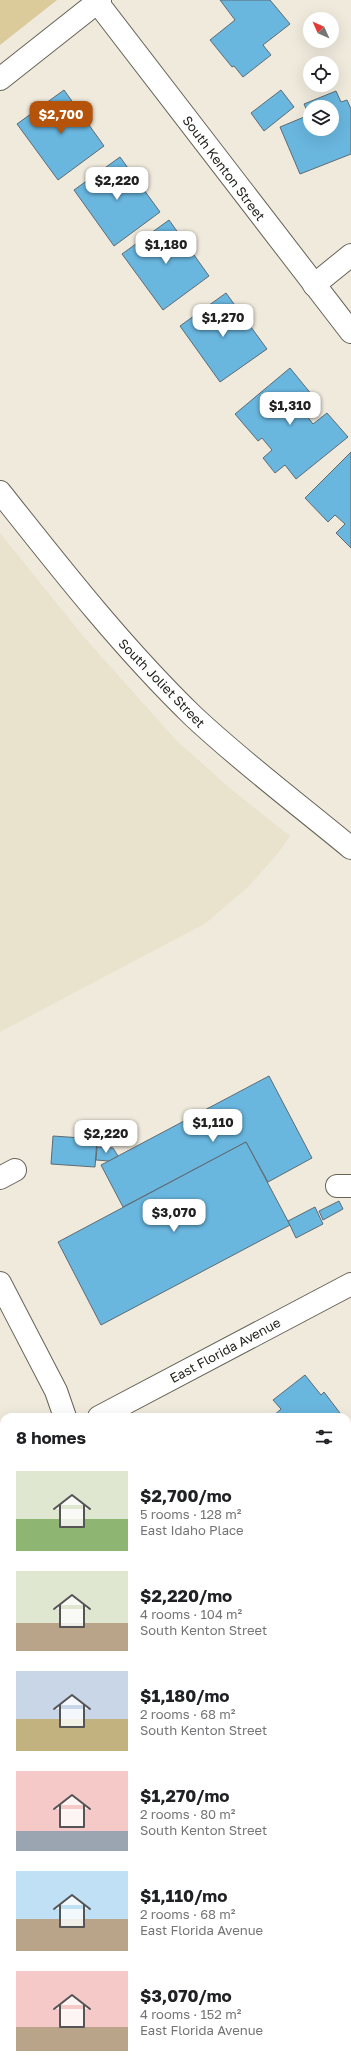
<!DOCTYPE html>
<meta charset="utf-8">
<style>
:root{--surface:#fff;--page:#f6f6f6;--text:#202124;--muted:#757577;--accent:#b45309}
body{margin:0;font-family:"Golos Text",sans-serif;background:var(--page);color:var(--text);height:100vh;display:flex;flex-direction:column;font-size:15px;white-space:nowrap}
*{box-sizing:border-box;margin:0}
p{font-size:13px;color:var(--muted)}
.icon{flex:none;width:22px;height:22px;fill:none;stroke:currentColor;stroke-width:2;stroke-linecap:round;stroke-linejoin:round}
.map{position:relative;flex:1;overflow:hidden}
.sheet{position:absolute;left:0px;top:1413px;width:351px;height:656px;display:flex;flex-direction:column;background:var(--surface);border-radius:12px 12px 0 0;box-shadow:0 4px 16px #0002}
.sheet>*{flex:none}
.needle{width:26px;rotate:315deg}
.controls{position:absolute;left:303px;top:12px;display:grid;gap:8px}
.controls a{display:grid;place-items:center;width:36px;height:36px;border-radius:50%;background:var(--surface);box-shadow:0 4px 16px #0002;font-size:20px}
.price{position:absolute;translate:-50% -34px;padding:0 9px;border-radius:8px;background:#fff;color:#222;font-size:13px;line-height:26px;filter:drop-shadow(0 1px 2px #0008)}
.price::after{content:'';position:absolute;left:50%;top:24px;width:12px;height:9px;margin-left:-6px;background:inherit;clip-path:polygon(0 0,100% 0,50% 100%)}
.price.active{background:var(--accent);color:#fff}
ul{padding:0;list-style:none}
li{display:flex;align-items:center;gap:12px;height:100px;padding:0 16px}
li span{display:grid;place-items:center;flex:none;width:112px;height:80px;border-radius:0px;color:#555}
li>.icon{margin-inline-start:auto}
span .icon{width:48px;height:48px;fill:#fffc;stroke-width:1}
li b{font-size:17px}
h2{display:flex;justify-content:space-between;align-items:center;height:48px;padding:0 16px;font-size:17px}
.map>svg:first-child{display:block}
.built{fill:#e9e2cc}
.green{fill:#dbcb9b}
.water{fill:#cfb76d;stroke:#9b8a55}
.building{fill:#69b6df;stroke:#5e6b73;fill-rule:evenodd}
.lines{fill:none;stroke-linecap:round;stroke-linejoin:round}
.minor-casing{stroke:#676357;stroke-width:24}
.minor{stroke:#fff;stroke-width:22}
.labels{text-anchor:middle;stroke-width:4;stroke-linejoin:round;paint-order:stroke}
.street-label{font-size:13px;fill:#23221c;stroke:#fff}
</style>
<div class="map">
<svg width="351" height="2069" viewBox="0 0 351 2069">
<rect width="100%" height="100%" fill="#efeadc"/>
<!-- built -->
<path class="built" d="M 0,533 L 83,636 L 176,740 L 232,790 L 290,836 L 279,852 L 249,886 L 206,923 L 0,1032 Z"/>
<!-- green -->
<path class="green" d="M 0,0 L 57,0 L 0,45 Z"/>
<!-- water -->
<path class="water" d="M 0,1809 L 4,1812 L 4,1906 L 0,1917 Z"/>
<!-- building -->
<g class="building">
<path d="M 220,0 L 270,0 L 290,24 L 263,45 L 271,55 L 243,77 L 234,66 L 232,67 L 210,40 L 235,20 Z"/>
<path d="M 64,90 L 104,146 L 58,180 L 17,124 Z"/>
<path d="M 281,90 L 294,107 L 264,131 L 251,113 Z"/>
<path d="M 336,91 L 341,102 L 347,100 L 351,109 L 351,154 L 300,174 L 280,127 L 309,115 L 304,104 ZM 310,107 L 332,107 L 332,129 L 310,129 Z"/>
<path d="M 120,157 L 160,212 L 114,246 L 74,190 Z"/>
<path d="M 169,220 L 209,276 L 163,310 L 122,254 Z"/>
<path d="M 226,293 L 267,349 L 220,382 L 180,326 Z"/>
<path d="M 290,368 L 312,395 L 299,406 L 313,424 L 327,413 L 348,437 L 296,479 L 285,465 L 275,473 L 263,458 L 272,450 L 262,438 L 258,441 L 235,414 Z"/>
<path d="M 351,452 L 351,548 L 336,533 L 345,524 L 335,515 L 328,522 L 305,498 Z"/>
<path d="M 269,1076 L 312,1158 L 268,1182 L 246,1142 L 123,1207 L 101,1165 Z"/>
<path d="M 53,1136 L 97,1139 L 95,1167 L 51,1164 Z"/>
<path d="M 246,1142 L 290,1225 L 101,1325 L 58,1242 Z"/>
<path d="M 97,1147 L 113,1148 L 118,1156 L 109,1161 L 96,1160 Z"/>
<path d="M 339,1201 L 343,1209 L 323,1220 L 319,1211 Z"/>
<path d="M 315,1207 L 323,1224 L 296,1238 L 288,1221 Z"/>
<path d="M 305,1375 L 321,1395 L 324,1392 L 343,1417 L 272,1417 L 281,1409 L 273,1400 Z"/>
<path d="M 347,1422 L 351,1427 L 351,1449 L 347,1452 Z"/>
<path d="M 351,1474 L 351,1485 L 347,1481 Z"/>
<path d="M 4,1551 L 4,1630 L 1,1632 L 0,1554 Z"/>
<path d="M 347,1603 L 351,1606 L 351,1688 L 349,1690 L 347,1689 Z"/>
<path d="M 347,1860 L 351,1862 L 351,1919 L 347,1918 Z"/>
<path d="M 4,2021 L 4,2035 L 0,2032 L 0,2028 Z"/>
<path d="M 4,2036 L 4,2061 L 0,2058 L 0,2043 Z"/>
<path d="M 347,2051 L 351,2053 L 351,2069 L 290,2069 L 284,2065 L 347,2065 Z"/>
<path d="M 5,2065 L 92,2065 L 89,2069 L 10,2069 Z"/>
</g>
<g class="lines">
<defs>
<g id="minor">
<path d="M 97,2 L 351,332"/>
<path d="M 0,79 L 100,0"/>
<path d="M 314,285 L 351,255"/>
<path d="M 0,492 C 61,569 122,647 193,716 C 243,763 298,804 351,848"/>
<path d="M 0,1178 L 15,1170"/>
<path d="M 337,1186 L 351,1186"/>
<path d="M 0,1283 L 56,1391 L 65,1417"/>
<path d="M 99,1417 L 351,1284"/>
<path d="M 0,1470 L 4,1467"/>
<path d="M 347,1768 L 351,1770"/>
</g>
</defs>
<!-- minor casing -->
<use href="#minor" class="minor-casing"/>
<!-- minor -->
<use href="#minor" class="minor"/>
</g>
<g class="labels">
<!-- street labels -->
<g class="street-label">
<text transform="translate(224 168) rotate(53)" y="5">South Kenton Street</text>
<text transform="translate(162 683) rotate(46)" y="5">South Joliet Street</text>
<text transform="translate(225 1350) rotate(-28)" y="5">East Florida Avenue</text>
</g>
</g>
</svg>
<div class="controls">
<a><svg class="needle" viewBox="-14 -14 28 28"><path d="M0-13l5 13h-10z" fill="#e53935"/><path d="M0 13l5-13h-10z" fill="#757577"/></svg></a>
<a><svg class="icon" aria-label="locate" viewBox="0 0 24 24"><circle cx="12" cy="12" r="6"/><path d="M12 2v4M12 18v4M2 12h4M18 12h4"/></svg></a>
<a><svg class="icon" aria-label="layers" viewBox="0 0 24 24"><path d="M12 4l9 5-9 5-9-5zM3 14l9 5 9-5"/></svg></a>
</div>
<b class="price active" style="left:61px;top:135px">$2,700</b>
<b class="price" style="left:117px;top:201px">$2,220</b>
<b class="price" style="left:166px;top:265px">$1,180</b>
<b class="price" style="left:223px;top:338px">$1,270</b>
<b class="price" style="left:290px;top:426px">$1,310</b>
<b class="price" style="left:213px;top:1143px">$1,110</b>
<b class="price" style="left:106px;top:1154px">$2,220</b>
<b class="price" style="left:174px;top:1233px">$3,070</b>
<section class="sheet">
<h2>8 homes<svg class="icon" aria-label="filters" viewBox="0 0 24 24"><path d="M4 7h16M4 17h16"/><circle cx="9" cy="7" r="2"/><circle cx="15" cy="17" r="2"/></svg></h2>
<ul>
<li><span style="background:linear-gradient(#dfe7d0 60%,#8fb573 0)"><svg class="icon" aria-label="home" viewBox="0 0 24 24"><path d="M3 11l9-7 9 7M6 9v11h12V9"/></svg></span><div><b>$2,700/mo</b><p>5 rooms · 128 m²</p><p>East Idaho Place</p></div></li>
<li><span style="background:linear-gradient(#dfe7d0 65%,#b9a48a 0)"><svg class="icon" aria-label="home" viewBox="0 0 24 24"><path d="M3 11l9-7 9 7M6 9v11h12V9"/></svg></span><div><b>$2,220/mo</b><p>4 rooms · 104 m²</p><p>South Kenton Street</p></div></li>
<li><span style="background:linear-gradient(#c9d6e8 60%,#c2b280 0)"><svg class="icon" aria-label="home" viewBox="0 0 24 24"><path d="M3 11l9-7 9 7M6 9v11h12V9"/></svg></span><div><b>$1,180/mo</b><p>2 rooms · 68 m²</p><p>South Kenton Street</p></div></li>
<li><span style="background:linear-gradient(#f6c9c9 75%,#9aa5b1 0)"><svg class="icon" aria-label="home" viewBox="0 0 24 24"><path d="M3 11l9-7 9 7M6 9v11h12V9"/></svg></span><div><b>$1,270/mo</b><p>2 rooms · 80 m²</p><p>South Kenton Street</p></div></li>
<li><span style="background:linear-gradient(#bfe0f5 60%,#b9a48a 0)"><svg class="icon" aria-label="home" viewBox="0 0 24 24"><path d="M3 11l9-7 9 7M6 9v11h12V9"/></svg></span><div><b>$1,110/mo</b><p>2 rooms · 68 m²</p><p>East Florida Avenue</p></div></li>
<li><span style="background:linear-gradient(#f6c9c9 70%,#b9a48a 0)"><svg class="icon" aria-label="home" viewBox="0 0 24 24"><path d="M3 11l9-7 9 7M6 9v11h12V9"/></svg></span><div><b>$3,070/mo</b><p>4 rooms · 152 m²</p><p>East Florida Avenue</p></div></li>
</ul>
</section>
</div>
